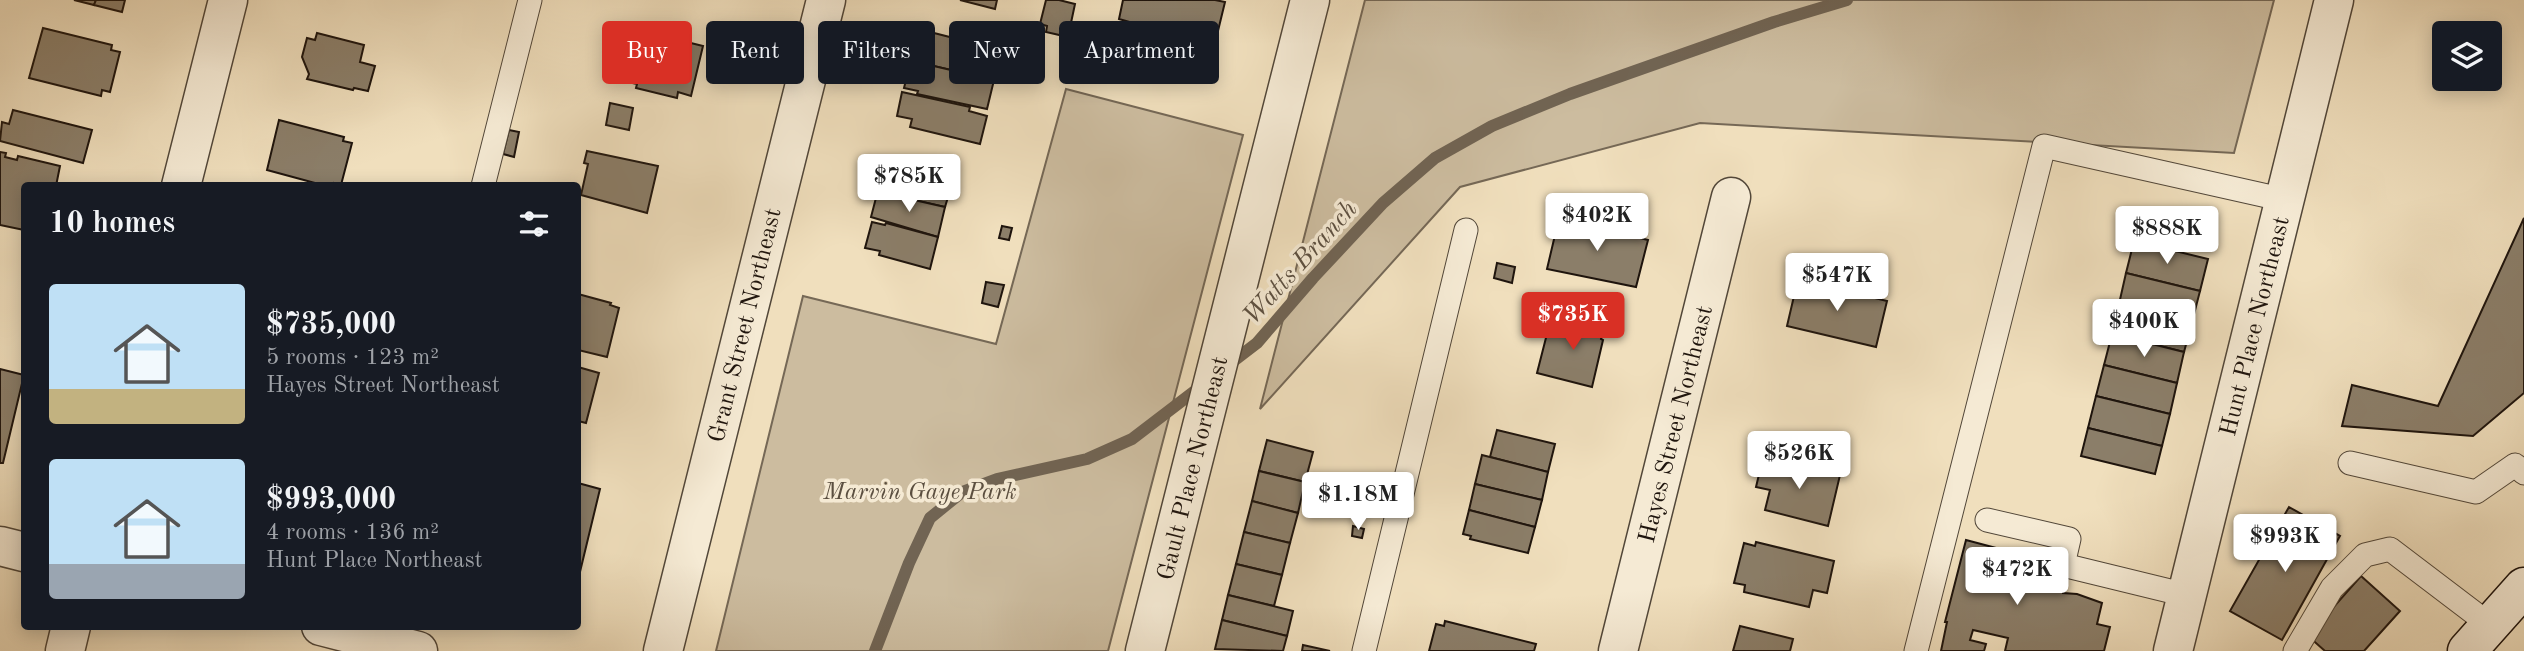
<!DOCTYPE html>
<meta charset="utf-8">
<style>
:root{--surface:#171b24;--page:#242831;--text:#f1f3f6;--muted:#9ea1a6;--accent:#d93025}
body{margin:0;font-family:"Old Standard TT",serif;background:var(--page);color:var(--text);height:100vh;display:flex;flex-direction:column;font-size:26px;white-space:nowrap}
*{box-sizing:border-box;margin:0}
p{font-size:23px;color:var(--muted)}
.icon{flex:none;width:38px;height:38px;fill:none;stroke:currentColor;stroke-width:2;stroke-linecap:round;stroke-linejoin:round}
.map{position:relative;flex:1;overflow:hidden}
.drawer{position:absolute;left:21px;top:182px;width:560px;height:448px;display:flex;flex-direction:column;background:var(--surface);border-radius:7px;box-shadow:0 4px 18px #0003}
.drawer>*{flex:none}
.guide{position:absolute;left:602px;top:21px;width:665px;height:63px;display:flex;gap:14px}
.fabs{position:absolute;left:2432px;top:21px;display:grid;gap:14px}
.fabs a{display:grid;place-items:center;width:70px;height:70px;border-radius:7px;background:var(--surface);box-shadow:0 4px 18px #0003;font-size:35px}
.price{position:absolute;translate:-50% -60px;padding:0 16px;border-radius:7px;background:#fff;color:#222;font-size:23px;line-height:46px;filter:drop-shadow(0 2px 4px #0008)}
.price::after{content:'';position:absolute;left:50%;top:42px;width:21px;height:16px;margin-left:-10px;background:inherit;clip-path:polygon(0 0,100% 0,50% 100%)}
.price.current{background:var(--accent);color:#fff}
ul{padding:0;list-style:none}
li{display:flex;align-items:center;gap:21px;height:175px;padding:0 28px}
li span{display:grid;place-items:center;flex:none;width:196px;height:140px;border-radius:7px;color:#555}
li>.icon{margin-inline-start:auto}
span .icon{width:84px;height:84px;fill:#fffc;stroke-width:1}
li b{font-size:30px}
h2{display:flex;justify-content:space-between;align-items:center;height:84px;padding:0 28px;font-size:30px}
.chip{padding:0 24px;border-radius:7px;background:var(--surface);box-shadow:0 4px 18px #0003;font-size:24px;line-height:63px}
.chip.current{background:var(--accent);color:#fff}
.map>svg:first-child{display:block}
.green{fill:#ccbc9f;stroke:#756856;stroke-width:2}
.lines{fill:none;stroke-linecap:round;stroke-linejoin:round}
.stream{stroke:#716453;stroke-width:12}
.building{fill:#8b7e69;stroke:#1e140d;stroke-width:2}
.lane-casing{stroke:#524739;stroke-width:25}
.street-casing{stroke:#524739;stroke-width:41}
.secondary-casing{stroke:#1e140d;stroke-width:41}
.lane{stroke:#f5ead4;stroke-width:23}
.street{stroke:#f5ead4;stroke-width:38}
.secondary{stroke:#f5ead4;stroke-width:38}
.labels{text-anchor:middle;stroke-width:7;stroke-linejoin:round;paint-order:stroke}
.street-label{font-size:24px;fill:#1e140d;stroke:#f5ead4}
.park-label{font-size:24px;font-style:italic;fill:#5b4f40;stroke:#f5ead4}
.water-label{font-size:26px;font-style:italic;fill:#5d5041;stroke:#f5ead4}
</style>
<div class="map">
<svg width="2524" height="651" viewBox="0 0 2524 651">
<rect width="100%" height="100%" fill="#f0dfbd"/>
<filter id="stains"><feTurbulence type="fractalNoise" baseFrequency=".00286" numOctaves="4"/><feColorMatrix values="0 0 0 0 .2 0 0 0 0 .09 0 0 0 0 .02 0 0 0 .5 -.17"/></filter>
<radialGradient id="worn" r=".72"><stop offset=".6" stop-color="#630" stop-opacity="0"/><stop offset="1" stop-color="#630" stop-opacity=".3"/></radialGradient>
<!-- green -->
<g class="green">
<path d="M 1365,0 L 2274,0 L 2234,153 L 1700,123 L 1460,187 L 1260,409 Z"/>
<path d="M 1066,89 L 1243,135 L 1108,651 L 716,651 L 803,296 L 996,344 Z"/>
</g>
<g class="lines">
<!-- stream -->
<g class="stream">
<path d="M 1227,366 L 1257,343 L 1313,278 L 1383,203 L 1435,158 L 1492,126 L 1570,94 L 1774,22 L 1847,0"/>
<path d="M 875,651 L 909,563 L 930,518 L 962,492 L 997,479 L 1087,459 L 1132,439 L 1204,384"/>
</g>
</g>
<!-- building -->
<g class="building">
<path d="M 74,0 L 96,0 L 94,5 Z"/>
<path d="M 96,0 L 125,0 L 122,12 L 94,5 Z"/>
<path d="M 960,0 L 997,0 L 995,9 Z"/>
<path d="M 1046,0 L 1059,0 L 1075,4 L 1068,37 L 1046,32 L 1047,26 L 1040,24 Z"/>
<path d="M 1123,0 L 1215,0 L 1225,2 L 1217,35 L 1206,32 L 1204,40 L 1152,28 L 1149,44 L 1129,40 L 1133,23 L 1119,19 Z"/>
<path d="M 626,27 L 703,46 L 691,96 L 678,92 L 677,98 L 636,88 L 637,84 L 614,79 Z"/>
<path d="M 43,28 L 112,45 L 111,50 L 120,52 L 110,92 L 102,90 L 101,96 L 29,78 Z"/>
<path d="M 317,33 L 364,45 L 360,62 L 375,66 L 368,91 L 354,88 L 353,90 L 307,79 L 309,74 L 302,57 L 307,38 L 315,40 Z"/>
<path d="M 934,33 L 985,46 L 977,76 L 925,64 L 926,62 L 912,58 L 918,34 L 933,38 Z"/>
<path d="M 910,64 L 924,68 L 925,64 L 994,80 L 987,109 L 917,94 L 918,91 L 904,88 Z"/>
<path d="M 902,92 L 970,107 L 969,111 L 987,116 L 980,144 L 910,127 L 912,119 L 897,116 Z"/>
<path d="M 610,103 L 633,108 L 629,130 L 606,125 Z"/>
<path d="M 13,110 L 92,130 L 83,163 L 0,141 L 2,122 L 9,124 Z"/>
<path d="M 279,120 L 344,137 L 343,141 L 352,143 L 341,185 L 334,183 L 333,186 L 326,186 L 267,170 Z"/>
<path d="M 509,130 L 519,132 L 514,157 L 503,154 Z"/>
<path d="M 587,151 L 658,166 L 647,213 L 581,195 L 588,164 L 584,163 Z"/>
<path d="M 0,152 L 6,153 L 5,157 L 17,160 L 18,156 L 60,166 L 56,186 L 24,186 L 24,230 L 0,225 Z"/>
<path d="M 901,163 L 954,177 L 945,207 L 892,195 L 893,192 L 880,189 L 887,165 L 900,168 Z"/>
<path d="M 877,194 L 892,198 L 892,195 L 945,207 L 938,237 L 871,217 Z"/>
<path d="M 1559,218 L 1648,240 L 1636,287 L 1547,269 Z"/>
<path d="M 2524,218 L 2524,393 L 2473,436 L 2342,426 L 2352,385 L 2438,406 Z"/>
<path d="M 872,222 L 885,225 L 886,223 L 938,237 L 930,269 L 879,255 L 880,251 L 865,248 Z"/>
<path d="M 1002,226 L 1012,228 L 1009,240 L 999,238 Z"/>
<path d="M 2134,241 L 2208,259 L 2200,291 L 2126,273 Z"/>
<path d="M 1497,263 L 1515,267 L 1512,283 L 1494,278 Z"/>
<path d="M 2126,273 L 2200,291 L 2192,322 L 2119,304 Z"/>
<path d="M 1798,279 L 1887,301 L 1876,347 L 1787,326 Z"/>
<path d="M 986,282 L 1004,285 L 998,307 L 982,303 Z"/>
<path d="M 578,294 L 611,303 L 610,305 L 619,308 L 607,357 L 578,350 Z"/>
<path d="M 2119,304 L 2192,322 L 2184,352 L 2112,334 Z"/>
<path d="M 1574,316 L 1605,323 L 1601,339 L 1603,340 L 1592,387 L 1537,373 L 1549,326 L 1570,331 Z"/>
<path d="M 2112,334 L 2184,352 L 2177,383 L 2104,365 Z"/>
<path d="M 2104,365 L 2177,383 L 2170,414 L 2096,396 Z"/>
<path d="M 578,367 L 599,373 L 586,423 L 578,421 Z"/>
<path d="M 0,369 L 24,375 L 3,463 L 0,463 Z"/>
<path d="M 2096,396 L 2170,414 L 2162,446 L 2088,428 Z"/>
<path d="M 2088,428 L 2162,446 L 2155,474 L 2081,456 Z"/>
<path d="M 1497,430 L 1555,444 L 1548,472 L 1490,457 Z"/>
<path d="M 1267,440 L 1313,452 L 1305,482 L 1259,471 Z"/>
<path d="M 1482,455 L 1548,472 L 1542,500 L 1475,484 Z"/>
<path d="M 1763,458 L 1840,475 L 1828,526 L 1765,510 L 1770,490 L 1756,487 Z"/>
<path d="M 1259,471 L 1305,482 L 1298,513 L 1252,501 Z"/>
<path d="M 1365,481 L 1383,485 L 1380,500 L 1361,496 Z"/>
<path d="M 578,483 L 600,489 L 579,576 L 578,576 Z"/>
<path d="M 1475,484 L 1542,500 L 1535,527 L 1469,510 Z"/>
<path d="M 1252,501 L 1298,513 L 1290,543 L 1244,532 Z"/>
<path d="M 2289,507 L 2340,536 L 2282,640 L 2230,611 Z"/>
<path d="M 1469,510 L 1535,527 L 1528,553 L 1470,539 L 1471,536 L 1463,534 Z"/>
<path d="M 1353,526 L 1364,529 L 1362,538 L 1352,536 Z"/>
<path d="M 1244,532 L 1290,543 L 1282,575 L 1236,564 Z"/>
<path d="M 1966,540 L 2030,557 L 2025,577 L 2064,586 L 2063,593 L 2077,594 L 2102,603 L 2097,624 L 2110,627 L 2104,651 L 2005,651 L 2008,638 L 1973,630 L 1970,640 L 1986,644 L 1984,651 L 1941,651 L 1947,622 L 1945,622 Z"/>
<path d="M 1756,542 L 1834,561 L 1827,593 L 1813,590 L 1809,607 L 1744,592 L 1745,585 L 1734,583 L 1744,543 L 1755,546 Z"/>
<path d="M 1236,564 L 1282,575 L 1274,606 L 1228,595 Z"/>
<path d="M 2361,576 L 2400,611 L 2364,651 L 2325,651 L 2308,636 Z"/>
<path d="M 1228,595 L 1293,611 L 1287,636 L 1222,620 Z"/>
<path d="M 1222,620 L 1287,636 L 1283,651 L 1215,649 Z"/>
<path d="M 1445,621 L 1536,644 L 1534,651 L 1429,651 L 1436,624 L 1444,626 Z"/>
<path d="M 1740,626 L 1793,639 L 1790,651 L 1733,651 Z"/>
<path d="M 1303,645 L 1330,651 L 1302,651 Z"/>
</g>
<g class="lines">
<defs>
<g id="lane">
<path d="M 483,186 L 530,0"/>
<path d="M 2350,463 L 2476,492 L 2515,465 L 2524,473"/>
<path d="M 1987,520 L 2069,539 L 2063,565 L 2186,595"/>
<path d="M 1364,651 L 1466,230"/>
<path d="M 1916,651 L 2044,146 L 2285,200"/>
<path d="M 2295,651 L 2332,588 L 2365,555 L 2390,549 L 2490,625"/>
</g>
<g id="street">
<path d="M 181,186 L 228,0"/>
<path d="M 0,546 L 24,552"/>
<path d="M 321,626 L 418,651"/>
<path d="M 65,651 L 71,626"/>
<path d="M 663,651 L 826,0"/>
<path d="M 1145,651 L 1310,0"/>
<path d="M 1618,651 L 1731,197"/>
<path d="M 2173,651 L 2334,0"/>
</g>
<path id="secondary" d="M 2467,651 L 2524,587"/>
</defs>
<!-- lane casing -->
<use href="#lane" class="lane-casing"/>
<!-- street casing -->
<use href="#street" class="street-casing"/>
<!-- secondary casing -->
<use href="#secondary" class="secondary-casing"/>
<!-- lane -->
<use href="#lane" class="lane"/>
<!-- street -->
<use href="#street" class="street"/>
<!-- secondary -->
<use href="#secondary" class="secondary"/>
</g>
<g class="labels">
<!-- street labels -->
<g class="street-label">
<text transform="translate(744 325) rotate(-76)" y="8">Grant Street Northeast</text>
<text transform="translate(2254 326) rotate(-76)" y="8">Hunt Place Northeast</text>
<text transform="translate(1675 424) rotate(-76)" y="8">Hayes Street Northeast</text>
<text transform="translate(1192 468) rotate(-76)" y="8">Gault Place Northeast</text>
</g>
<!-- park labels -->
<g class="park-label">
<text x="920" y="499">Marvin Gaye Park</text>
</g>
<!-- water labels -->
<g class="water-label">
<text transform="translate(1299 262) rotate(-48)" y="9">Watts Branch</text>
</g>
</g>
<rect width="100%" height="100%" filter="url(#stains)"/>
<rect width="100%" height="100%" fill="url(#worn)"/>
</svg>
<div class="fabs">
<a><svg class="icon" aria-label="layers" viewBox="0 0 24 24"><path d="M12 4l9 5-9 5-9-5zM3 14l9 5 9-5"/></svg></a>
</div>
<b class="price" style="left:909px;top:214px">$785K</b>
<b class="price" style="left:1597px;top:253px">$402K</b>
<b class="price" style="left:2167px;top:266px">$888K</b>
<b class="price" style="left:1837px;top:313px">$547K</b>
<b class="price current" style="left:1573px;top:352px">$735K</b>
<b class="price" style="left:2144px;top:359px">$400K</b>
<b class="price" style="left:1799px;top:491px">$526K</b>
<b class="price" style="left:1358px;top:532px">$1.18M</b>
<b class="price" style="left:2285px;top:574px">$993K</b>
<b class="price" style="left:2017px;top:607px">$472K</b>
<div class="guide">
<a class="chip current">Buy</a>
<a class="chip">Rent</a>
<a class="chip">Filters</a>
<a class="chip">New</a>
<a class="chip">Apartment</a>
</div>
<section class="drawer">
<h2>10 homes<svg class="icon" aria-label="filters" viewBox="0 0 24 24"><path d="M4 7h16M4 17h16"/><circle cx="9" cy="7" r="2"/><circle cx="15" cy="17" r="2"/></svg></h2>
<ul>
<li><span style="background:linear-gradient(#bfe0f5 75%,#c2b280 0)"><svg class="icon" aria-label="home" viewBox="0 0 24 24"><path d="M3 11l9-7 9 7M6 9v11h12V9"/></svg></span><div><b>$735,000</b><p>5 rooms · 123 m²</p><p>Hayes Street Northeast</p></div></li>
<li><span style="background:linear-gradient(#bfe0f5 75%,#9aa5b1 0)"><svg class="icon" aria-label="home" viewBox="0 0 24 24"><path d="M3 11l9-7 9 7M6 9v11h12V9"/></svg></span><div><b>$993,000</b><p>4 rooms · 136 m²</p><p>Hunt Place Northeast</p></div></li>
</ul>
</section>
</div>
